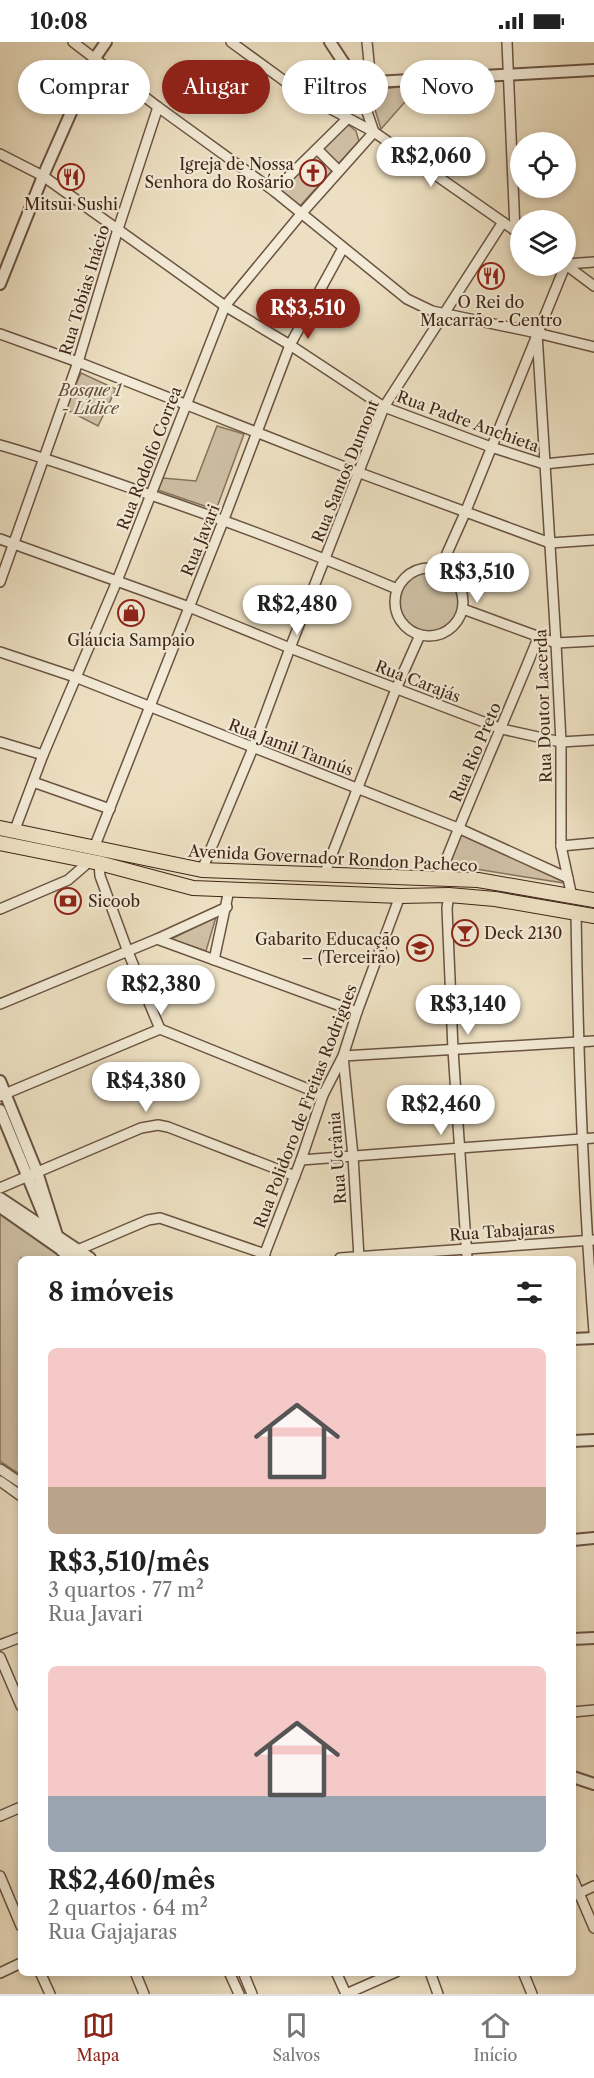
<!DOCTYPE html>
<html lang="pt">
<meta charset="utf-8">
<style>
:root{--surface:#fff;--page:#f2f2f2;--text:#222;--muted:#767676;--line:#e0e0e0;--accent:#8f2418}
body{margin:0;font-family:"Libre Caslon Text",serif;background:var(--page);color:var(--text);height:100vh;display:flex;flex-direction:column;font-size:22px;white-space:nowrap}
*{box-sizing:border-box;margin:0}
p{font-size:20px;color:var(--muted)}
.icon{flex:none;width:33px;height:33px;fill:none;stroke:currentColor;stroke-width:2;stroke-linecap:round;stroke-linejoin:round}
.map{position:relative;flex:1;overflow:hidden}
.panel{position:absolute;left:18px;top:1214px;width:558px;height:720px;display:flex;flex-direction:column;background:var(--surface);border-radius:9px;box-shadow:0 3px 9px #0003}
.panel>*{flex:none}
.hud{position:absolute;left:18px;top:18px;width:558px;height:54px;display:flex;gap:12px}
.controls{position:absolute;left:510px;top:90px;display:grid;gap:12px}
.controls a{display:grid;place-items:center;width:66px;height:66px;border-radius:50%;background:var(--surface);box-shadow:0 3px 9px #0003;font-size:30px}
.price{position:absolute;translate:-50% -51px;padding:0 14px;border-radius:21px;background:#fff;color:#222;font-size:20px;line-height:39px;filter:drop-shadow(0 2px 3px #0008)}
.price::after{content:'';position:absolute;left:50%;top:36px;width:18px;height:14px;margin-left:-9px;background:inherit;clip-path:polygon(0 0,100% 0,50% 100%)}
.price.active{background:var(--accent);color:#fff}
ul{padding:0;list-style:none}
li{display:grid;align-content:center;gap:12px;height:318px;padding:0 30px}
li span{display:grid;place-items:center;height:186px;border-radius:9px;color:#555}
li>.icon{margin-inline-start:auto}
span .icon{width:108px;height:108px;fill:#fffc;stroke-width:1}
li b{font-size:26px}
h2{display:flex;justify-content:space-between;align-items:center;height:72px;padding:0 30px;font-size:26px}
.tag{padding:0 21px;border-radius:27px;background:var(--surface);box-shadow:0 3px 9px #0003;font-size:21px;line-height:54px}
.tag.active{background:var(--accent);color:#fff}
.status{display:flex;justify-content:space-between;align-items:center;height:42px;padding:0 30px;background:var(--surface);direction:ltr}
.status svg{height:16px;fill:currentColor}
.dock{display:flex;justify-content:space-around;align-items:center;height:84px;border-top:2px solid var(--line);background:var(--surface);font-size:16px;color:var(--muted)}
.dock a{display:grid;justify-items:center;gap:3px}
.dock .active{color:var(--accent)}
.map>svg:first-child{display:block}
.green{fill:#cfc0a5;stroke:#87725e;stroke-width:1.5}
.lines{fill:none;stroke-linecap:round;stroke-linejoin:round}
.minor-casing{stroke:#6a5342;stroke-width:12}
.tertiary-casing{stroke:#6a5342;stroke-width:14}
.primary-casing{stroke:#3f2417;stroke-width:16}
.minor{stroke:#f3ebd7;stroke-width:9}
.tertiary{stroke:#f3ebd7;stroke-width:10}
.primary{stroke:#ede0c2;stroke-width:14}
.labels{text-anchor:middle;stroke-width:4.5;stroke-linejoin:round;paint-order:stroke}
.poi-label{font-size:16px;fill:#3f2417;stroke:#f3ebd7}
.street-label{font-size:16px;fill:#3f2417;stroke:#f3ebd7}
.park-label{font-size:16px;font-style:italic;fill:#634b3a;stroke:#f3ebd7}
</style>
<div class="status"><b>10:08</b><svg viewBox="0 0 49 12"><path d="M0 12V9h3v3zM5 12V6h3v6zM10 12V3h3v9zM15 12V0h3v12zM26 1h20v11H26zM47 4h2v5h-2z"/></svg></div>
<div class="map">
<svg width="594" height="1952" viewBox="0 0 594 1952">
<rect width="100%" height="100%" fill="#ede0c2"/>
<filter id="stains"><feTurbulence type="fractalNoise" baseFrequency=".00333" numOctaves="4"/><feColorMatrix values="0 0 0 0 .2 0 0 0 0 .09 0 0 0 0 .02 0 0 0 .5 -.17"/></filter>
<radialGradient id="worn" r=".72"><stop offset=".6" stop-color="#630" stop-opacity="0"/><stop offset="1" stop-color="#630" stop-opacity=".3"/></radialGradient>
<!-- green -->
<g class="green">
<path d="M 420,43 L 381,87 L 369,48 Z"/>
<path d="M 347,82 L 356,89 L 359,99 L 298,166 L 278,149 Z"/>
<path d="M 81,331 L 116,347 L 98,384 L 65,367 Z"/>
<path d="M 217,384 L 244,392 L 216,468 L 158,448 L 163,436 L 196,439 Z"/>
<circle cx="429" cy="560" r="33"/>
<path d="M 458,786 L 568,836 L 570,842 L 444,822 Z"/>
<path d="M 216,875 L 206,909 L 171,897 Z"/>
<path d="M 0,1170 L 66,1216 L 21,1216 L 21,1433 L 0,1419 Z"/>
</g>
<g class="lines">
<defs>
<g id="minor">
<path d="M 73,0 L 158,65 L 274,149 L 407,257 L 432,269 L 537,291 L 594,305"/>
<path d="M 231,0 L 301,51 L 374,90 L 520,192"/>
<path d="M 367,0 L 371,40"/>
<path d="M 507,0 L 515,188"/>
<path d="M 357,41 L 374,90"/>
<path d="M 317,107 L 335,125"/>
<path d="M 0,112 L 43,134 L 225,264 L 290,303 L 384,365 L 491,405 L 544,422 L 594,417"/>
<path d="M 274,149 L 347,77"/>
<path d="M 566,222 L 594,220"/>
<path d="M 566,223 L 594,244"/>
<path d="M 537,291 L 556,601 L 561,700 L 561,804 L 572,855"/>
<path d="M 0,292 L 78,320 L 360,431 L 550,501 L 594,498"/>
<path d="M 0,403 C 50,417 99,435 148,452 C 233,481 315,512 397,547"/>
<path d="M 0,497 L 189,565 L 290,606 L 502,687 L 561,700 L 594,698"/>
<circle cx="429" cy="560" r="34"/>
<path d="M 440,527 L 465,471 L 565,224"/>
<path d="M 0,540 L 78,320 L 118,187 L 158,65"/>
<path d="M 463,567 L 556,601 L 594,599"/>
<path d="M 0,610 L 75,635 L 458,786 L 568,836"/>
<path d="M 0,700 L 43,713"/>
<path d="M 33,740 L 110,767"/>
<path d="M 14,790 L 43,713 L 117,539 L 225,264 L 301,172 L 374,90"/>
<path d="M 561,804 L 594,801"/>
<path d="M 94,806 L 224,477 L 290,303 L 343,206"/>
<path d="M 99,821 L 100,834 L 128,910 L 160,987"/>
<path d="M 202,828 L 253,706 L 290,606 L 384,365 L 503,180"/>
<path d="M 324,833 L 396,647 L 420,593"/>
<path d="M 439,836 C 470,755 506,676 538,596"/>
<path d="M 449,853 L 447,866 L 453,1008 L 467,1216"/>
<path d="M 0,867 L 68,838 L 90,819"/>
<path d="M 576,870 C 578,1010 583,1150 594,1290"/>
<path d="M 157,897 L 227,865"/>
<path d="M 214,918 L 229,848"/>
<path d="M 0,962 L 157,897 L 357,970"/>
<path d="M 0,1054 L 160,987 L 323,1053"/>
<path d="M 301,1118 L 594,1096"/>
<path d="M 0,1146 L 141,1086 L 158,1083 L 168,1085 L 295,1134"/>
<path d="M 73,1210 L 148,1178 L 160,1176 L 265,1212"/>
<path d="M 263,1216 L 301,1118 L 323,1053 L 343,1014 L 357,970 L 400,854"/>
<path d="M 340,1216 L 594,1198"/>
<path d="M 359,1216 L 353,1114 L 343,1014 L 594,999"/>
<path d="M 0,1427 L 21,1441"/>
<path d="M 0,1439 L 21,1454"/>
<path d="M 0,1603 L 21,1595"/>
<path d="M 0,1615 L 21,1664"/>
<path d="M 573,1670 L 594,1668"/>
<path d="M 0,1774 L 21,1765"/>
<path d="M 0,1834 L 21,1884"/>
<path d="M 573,1837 L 594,1886"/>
<path d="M 573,1854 L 594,1844"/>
<path d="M 40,1930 L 50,1952"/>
<path d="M 135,1930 L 144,1952"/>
<path d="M 229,1930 L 239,1952"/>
<path d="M 243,1930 L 252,1952"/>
<path d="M 336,1930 L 346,1952"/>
<path d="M 430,1930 L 438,1952"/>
<path d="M 523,1930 L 532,1952"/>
<path d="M 0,1931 L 21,1921"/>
<path d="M 346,1952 L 396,1930"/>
</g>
<g id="tertiary">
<path d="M 330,0 L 357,41 L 594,28"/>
<path d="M 0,242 L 43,134 L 95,16 L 106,0"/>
<path d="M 0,1039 L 37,1130 L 62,1209"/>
<path d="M 0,1068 L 48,1184"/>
<path d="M 0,1156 L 90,1216"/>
<path d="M 0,1165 L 73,1216"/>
<path d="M 573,1297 L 594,1296"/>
<path d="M 573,1399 L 594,1398"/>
<path d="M 573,1498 L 594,1496"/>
<path d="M 573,1597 L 594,1596"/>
<path d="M 573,1735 L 594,1742"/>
</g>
<g id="primary">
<path d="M 0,786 L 202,828 L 478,838 L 594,858"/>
<path d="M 0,801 L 99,821 L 193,846 L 400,854 L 449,853 L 495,857 L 594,874"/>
</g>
</defs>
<!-- minor casing -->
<use href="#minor" class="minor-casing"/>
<!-- tertiary casing -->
<use href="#tertiary" class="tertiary-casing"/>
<!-- primary casing -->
<use href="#primary" class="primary-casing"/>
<!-- minor -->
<use href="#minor" class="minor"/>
<!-- tertiary -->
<use href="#tertiary" class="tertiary"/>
<!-- primary -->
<use href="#primary" class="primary"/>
</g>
<!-- icons -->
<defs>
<symbol id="church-ring" viewBox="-11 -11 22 22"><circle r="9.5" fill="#f3ebd7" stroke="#8f2418" stroke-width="1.5"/><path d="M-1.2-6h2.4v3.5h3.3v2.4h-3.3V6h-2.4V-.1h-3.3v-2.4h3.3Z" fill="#8f2418"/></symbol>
<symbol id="restaurant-ring" viewBox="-11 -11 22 22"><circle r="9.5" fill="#f3ebd7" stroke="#8f2418" stroke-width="1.5"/><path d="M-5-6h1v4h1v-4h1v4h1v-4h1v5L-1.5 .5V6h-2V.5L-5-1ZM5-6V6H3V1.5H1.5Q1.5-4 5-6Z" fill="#8f2418"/></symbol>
<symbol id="shop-ring" viewBox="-11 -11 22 22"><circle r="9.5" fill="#f3ebd7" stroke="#8f2418" stroke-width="1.5"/><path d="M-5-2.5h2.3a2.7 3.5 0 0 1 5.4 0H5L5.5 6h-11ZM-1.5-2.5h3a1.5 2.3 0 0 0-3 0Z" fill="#8f2418"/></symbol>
<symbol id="bank-ring" viewBox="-11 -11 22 22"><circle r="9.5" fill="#f3ebd7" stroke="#8f2418" stroke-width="1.5"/><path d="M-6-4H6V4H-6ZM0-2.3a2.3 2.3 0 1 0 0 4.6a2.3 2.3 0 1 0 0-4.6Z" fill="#8f2418"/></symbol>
<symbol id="bar-ring" viewBox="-11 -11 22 22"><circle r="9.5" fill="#f3ebd7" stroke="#8f2418" stroke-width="1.5"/><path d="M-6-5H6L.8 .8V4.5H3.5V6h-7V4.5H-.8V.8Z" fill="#8f2418"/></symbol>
<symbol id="university-ring" viewBox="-11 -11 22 22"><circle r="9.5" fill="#f3ebd7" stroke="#8f2418" stroke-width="1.5"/><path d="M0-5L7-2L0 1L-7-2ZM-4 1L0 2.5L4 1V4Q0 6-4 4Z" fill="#8f2418"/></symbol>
</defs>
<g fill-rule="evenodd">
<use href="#church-ring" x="298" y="116" width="30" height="30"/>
<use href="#restaurant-ring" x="56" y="120" width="30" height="30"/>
<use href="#restaurant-ring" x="476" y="219" width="30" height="30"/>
<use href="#shop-ring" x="116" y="556" width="30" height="30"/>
<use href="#bank-ring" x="53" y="844" width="30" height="30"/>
<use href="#bar-ring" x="450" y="876" width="30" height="30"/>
<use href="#university-ring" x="405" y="891" width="30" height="30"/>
</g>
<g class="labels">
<!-- poi labels -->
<g class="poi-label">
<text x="294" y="128" text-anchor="end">Igreja de Nossa<tspan x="294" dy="18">Senhora do Rosário</tspan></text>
<text x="71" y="168">Mitsui Sushi</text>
<text x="491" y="266">O Rei do<tspan x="491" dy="18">Macarrão - Centro</tspan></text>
<text x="131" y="604">Gláucia Sampaio</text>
<text x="88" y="865" text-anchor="start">Sicoob</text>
<text x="484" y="897" text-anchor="start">Deck 2130</text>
<text x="400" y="903" text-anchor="end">Gabarito Educação<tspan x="400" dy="18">– (Terceirão)</tspan></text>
</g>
<!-- street labels -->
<g class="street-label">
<text transform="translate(84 248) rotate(-73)" y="6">Rua Tobias Inácio</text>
<text transform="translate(468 379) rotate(20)" y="6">Rua Padre Anchieta</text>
<text transform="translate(149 416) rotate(-69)" y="6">Rua Rodolfo Correa</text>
<text transform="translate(345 429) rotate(-68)" y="6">Rua Santos Dumont</text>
<text transform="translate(200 498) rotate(-68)" y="6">Rua Javari</text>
<text transform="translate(418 639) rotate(21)" y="6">Rua Carajás</text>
<text transform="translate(543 664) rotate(-92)" y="6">Rua Doutor Lacerda</text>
<text transform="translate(291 705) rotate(21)" y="6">Rua Jamil Tannús</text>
<text transform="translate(475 710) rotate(-67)" y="6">Rua Rio Preto</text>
<text transform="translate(333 816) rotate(3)" y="6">Avenida Governador Rondon Pacheco</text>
<text transform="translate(305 1064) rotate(-69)" y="6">Rua Polidoro de Freitas Rodrigues</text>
<text transform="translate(337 1116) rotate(-94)" y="6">Rua Ucrânia</text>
<text transform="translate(502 1189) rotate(-4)" y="6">Rua Tabajaras</text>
</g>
<!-- park labels -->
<g class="park-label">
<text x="90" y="354">Bosque 1<tspan x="90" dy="18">- Lídice</tspan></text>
</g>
</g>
<rect width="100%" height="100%" filter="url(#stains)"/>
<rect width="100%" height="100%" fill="url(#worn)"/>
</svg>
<div class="controls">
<a><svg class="icon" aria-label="locate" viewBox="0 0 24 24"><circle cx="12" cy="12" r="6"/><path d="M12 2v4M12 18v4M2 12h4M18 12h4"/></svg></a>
<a><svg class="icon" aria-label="layers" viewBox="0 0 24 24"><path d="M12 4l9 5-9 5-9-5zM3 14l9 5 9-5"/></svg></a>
</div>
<b class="price" style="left:431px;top:146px">R$2,060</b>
<b class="price active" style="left:308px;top:298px">R$3,510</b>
<b class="price" style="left:477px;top:562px">R$3,510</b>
<b class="price" style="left:297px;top:594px">R$2,480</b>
<b class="price" style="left:161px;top:974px">R$2,380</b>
<b class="price" style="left:468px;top:994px">R$3,140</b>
<b class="price" style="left:146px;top:1071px">R$4,380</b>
<b class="price" style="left:441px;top:1094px">R$2,460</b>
<div class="hud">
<a class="tag">Comprar</a>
<a class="tag active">Alugar</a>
<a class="tag">Filtros</a>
<a class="tag">Novo</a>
</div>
<section class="panel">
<h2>8 imóveis<svg class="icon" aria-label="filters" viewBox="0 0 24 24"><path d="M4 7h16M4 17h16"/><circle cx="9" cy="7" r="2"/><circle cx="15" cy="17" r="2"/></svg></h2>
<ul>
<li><span style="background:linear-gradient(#f6c9c9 75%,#b9a48a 0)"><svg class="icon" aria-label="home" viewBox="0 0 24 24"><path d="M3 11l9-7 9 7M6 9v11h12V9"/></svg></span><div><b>R$3,510/mês</b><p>3 quartos · 77 m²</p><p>Rua Javari</p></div></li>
<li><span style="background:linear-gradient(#f6c9c9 70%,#9aa5b1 0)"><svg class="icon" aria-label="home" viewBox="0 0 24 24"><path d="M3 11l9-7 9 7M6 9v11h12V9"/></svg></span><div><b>R$2,460/mês</b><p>2 quartos · 64 m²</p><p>Rua Gajajaras</p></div></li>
</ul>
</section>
</div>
<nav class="dock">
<a class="active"><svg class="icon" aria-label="map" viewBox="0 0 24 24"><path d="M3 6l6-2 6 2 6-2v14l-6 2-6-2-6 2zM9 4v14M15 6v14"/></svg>Mapa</a>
<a><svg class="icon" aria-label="saved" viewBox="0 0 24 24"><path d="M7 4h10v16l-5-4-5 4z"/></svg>Salvos</a>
<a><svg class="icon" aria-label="home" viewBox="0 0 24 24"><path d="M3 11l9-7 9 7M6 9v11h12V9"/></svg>Início</a>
</nav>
